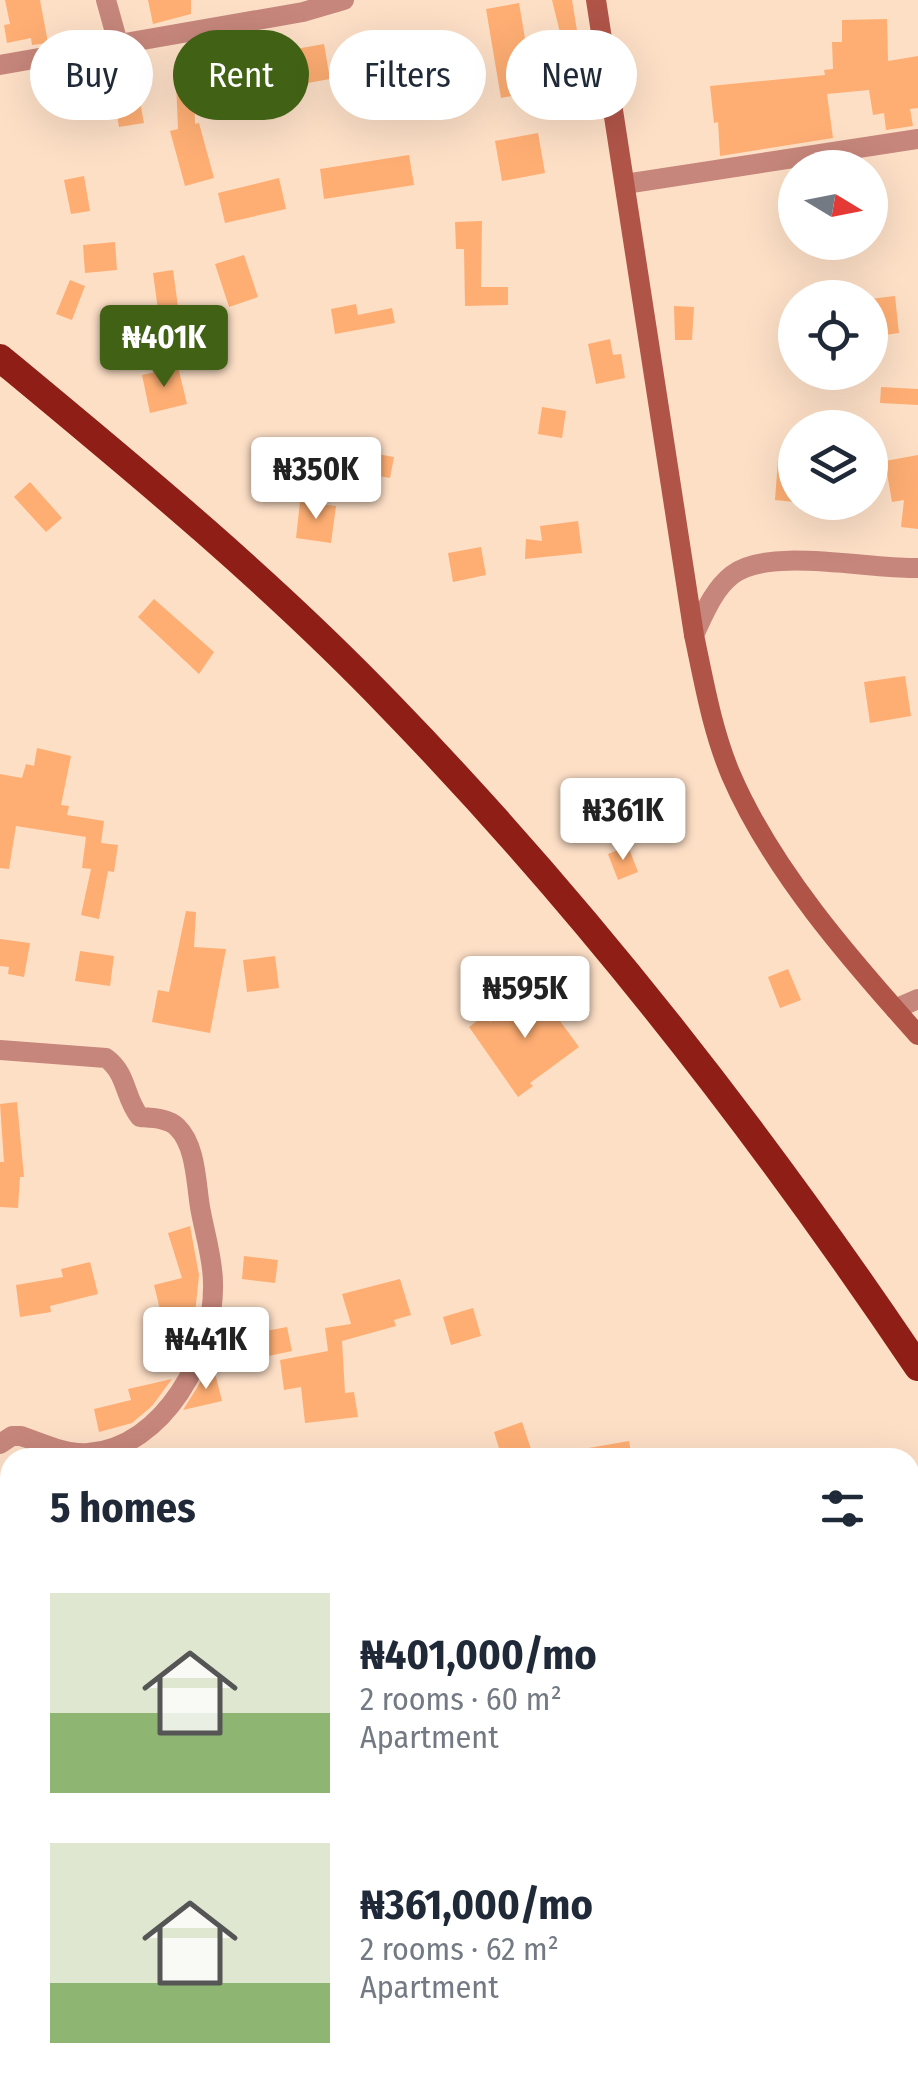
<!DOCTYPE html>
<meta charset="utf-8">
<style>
:root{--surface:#fff;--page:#f2f2f3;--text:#1f2937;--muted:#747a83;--accent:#416115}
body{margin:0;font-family:"Fira Sans Condensed",sans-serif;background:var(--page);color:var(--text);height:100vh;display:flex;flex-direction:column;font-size:38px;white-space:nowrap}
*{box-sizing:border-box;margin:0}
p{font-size:32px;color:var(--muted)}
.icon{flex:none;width:55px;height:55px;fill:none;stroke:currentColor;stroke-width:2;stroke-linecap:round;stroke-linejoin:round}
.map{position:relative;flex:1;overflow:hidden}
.details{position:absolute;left:0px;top:1448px;width:920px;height:642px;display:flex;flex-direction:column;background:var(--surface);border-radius:30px 30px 0 0;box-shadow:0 10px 40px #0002}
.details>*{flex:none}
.banner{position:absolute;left:30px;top:30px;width:860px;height:90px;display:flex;gap:20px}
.needle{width:65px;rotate:100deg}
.fabs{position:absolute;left:778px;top:150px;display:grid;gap:20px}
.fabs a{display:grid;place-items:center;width:110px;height:110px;border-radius:50%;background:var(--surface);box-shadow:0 10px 40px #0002;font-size:50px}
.price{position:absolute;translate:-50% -85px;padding:0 22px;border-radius:10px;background:#fff;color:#222;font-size:32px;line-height:65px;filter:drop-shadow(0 2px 5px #0008)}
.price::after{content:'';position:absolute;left:50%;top:60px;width:30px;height:22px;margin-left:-15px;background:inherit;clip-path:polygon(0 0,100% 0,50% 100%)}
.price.current{background:var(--accent);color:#fff}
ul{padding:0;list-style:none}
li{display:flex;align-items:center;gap:30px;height:250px;padding:0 50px}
li span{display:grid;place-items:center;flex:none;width:280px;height:200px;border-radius:0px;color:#555}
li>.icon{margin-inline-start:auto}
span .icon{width:120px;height:120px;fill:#fffc;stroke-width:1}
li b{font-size:42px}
h2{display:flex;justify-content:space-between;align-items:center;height:120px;padding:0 50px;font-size:42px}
.tag{padding:0 35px;border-radius:45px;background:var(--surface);box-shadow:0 10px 40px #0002;font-size:35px;line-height:90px}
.tag.current{background:var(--accent);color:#fff}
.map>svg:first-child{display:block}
.building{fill:#feae73}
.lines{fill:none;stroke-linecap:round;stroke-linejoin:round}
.minor{stroke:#c6867b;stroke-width:20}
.secondary{stroke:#b05448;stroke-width:20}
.trunk{stroke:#8e1e16;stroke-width:28}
</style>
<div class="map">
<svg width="918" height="2088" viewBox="0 0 918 2088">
<rect width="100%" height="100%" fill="#fddfc6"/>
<!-- building -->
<g class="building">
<path d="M 5,0 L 40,0 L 48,43 L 32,45 L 31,38 L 7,43 L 4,25 L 10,24 Z"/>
<path d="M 148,0 L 191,0 L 191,14 L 153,24 Z"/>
<path d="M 552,0 L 572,0 L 581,55 L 566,57 Z"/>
<path d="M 519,3 L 534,92 L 501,98 L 486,9 Z"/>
<path d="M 887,19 L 888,61 L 918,56 L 918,108 L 910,109 L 913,126 L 886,130 L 884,113 L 873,115 L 869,90 L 827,94 L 833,138 L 720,156 L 718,122 L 714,123 L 710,86 L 825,75 L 824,70 L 833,69 L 832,42 L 842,42 L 842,20 Z"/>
<path d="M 324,44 L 330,79 L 229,97 L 223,62 Z"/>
<path d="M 135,75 L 144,123 L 119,127 L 111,79 Z"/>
<path d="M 176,80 L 194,80 L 195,124 L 199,123 L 214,178 L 185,186 L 170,131 L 178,129 Z"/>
<path d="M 538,133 L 545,173 L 502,181 L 495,141 Z"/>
<path d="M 409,155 L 414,185 L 324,199 L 320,169 Z"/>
<path d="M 84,176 L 90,211 L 71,214 L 64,180 Z"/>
<path d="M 279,178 L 286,209 L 225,223 L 218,193 Z"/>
<path d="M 482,221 L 481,287 L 508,287 L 508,305 L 465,306 L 464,249 L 456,249 L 455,222 Z"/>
<path d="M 115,242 L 117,270 L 85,273 L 83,245 Z"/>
<path d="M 244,255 L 258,297 L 229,307 L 215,264 Z"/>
<path d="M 173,270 L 178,307 L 158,310 L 153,273 Z"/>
<path d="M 70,280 L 85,286 L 72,320 L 56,314 Z"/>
<path d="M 895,296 L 899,333 L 870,337 L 870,299 Z"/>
<path d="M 356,304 L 358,315 L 392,308 L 395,323 L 335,334 L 331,309 Z"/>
<path d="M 674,306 L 694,307 L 692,340 L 675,340 Z"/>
<path d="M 610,339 L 613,355 L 621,354 L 625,378 L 596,384 L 588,344 Z"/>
<path d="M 178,367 L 187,404 L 150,413 L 142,375 Z"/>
<path d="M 881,387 L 918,389 L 918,405 L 880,403 Z"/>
<path d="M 542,407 L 566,411 L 562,438 L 538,434 Z"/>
<path d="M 366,452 L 394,457 L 390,478 L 362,473 Z"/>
<path d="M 918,455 L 918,529 L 901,527 L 904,500 L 892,502 L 885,461 Z"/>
<path d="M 778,460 L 795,461 L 795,502 L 775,500 Z"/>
<path d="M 30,482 L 62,518 L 46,532 L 14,497 Z"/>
<path d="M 300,502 L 336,506 L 331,543 L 296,538 Z"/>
<path d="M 578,521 L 582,553 L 525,559 L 526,539 L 542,541 L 540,526 Z"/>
<path d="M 481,547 L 486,575 L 453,582 L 448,553 Z"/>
<path d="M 154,599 L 214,652 L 199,674 L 138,617 Z"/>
<path d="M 905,676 L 911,716 L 870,723 L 864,682 Z"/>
<path d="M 37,748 L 71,756 L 61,805 L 69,806 L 67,815 L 104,821 L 101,843 L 118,845 L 114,872 L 108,871 L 99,919 L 81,915 L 91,869 L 82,868 L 86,837 L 16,826 L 9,869 L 0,868 L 0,774 L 22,778 L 26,764 L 34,766 Z"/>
<path d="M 628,846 L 638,872 L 618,880 L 608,854 Z"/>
<path d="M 186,911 L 196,912 L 194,947 L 226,949 L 210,1033 L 152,1022 L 158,990 L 169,992 Z"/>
<path d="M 0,939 L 30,943 L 24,977 L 8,974 L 9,967 L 0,966 Z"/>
<path d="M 80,951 L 114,956 L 110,986 L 75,981 Z"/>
<path d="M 275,956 L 279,988 L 247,992 L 243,960 Z"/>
<path d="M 788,969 L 801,1000 L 780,1008 L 768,977 Z"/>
<path d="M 536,988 L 579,1047 L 530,1083 L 533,1086 L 518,1097 L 469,1027 L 485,1015 L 490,1022 Z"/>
<path d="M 17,1102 L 24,1177 L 20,1177 L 18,1208 L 0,1207 L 0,1162 L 4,1162 L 0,1104 Z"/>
<path d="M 190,1226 L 199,1275 L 194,1323 L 165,1330 L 154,1285 L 182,1278 L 168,1233 Z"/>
<path d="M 244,1256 L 278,1260 L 275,1283 L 242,1279 Z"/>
<path d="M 90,1262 L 98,1294 L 50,1306 L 51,1312 L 20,1317 L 16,1285 L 63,1277 L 61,1269 Z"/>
<path d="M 400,1279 L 411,1315 L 394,1320 L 396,1326 L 342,1341 L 345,1393 L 354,1392 L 358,1417 L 305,1423 L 301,1387 L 284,1390 L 280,1360 L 328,1351 L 325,1328 L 351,1324 L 342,1294 Z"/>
<path d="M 473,1308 L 481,1336 L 451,1345 L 443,1317 Z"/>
<path d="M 287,1327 L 292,1351 L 264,1357 L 260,1332 Z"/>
<path d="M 214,1369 L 222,1401 L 183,1410 L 208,1370 Z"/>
<path d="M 172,1379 L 152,1406 L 132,1423 L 99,1432 L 94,1409 L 131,1400 L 128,1389 Z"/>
<path d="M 522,1422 L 534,1458 L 502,1458 L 494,1432 Z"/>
<path d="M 629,1441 L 632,1458 L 584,1458 L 583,1449 Z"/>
</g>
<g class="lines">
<!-- minor -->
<g class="minor">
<path d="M 106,0 L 118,43"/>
<path d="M 0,65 L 303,12 L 344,0"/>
<path d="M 625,184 L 918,139"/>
<path d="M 694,635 C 704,614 713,590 732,575 C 768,546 872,570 918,568"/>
<path d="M 895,1009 L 918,999"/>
<path d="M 0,1050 L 106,1058 C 128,1074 124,1098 140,1117 C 152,1118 168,1118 177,1127 C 196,1145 196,1183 200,1207 C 204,1231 213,1258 213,1283 C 215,1353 164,1448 88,1453 C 66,1455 42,1443 21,1436 L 12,1436 L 0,1444"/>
<path d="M 910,1844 L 918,1844"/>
<path d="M 398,2080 L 401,2088"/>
<path d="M 612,2080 L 614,2088"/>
<path d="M 15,2088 L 45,2080"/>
</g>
<!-- secondary -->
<path class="secondary" d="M 596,0 L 694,635 C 704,682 712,730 731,775 C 772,870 850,959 918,1035"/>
<!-- trunk -->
<path class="trunk" d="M 0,358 C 134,469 269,580 390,706 C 587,909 760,1132 918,1367"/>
</g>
</svg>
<div class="fabs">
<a><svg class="needle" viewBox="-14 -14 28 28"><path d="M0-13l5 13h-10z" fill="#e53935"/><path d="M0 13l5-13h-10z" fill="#747a83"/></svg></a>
<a><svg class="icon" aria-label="locate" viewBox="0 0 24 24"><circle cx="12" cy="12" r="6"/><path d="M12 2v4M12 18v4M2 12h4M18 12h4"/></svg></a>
<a><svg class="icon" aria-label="layers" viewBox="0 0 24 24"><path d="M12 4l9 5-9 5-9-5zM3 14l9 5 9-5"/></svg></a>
</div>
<b class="price current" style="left:164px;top:390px">₦401K</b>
<b class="price" style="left:316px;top:522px">₦350K</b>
<b class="price" style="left:623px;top:863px">₦361K</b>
<b class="price" style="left:525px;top:1041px">₦595K</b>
<b class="price" style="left:206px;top:1392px">₦441K</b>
<div class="banner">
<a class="tag">Buy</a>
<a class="tag current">Rent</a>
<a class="tag">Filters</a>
<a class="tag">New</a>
</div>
<section class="details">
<h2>5 homes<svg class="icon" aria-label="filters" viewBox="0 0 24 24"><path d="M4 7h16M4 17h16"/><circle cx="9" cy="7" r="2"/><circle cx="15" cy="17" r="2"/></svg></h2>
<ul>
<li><span style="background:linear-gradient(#dfe7d0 60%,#8fb573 0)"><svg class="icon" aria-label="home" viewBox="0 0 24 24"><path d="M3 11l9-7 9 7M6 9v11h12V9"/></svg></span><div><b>₦401,000/mo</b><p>2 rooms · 60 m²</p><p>Apartment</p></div></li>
<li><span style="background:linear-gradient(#dfe7d0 70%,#8fb573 0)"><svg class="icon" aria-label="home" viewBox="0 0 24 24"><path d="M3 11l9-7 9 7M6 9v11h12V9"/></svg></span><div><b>₦361,000/mo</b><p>2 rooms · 62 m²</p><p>Apartment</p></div></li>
</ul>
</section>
</div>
